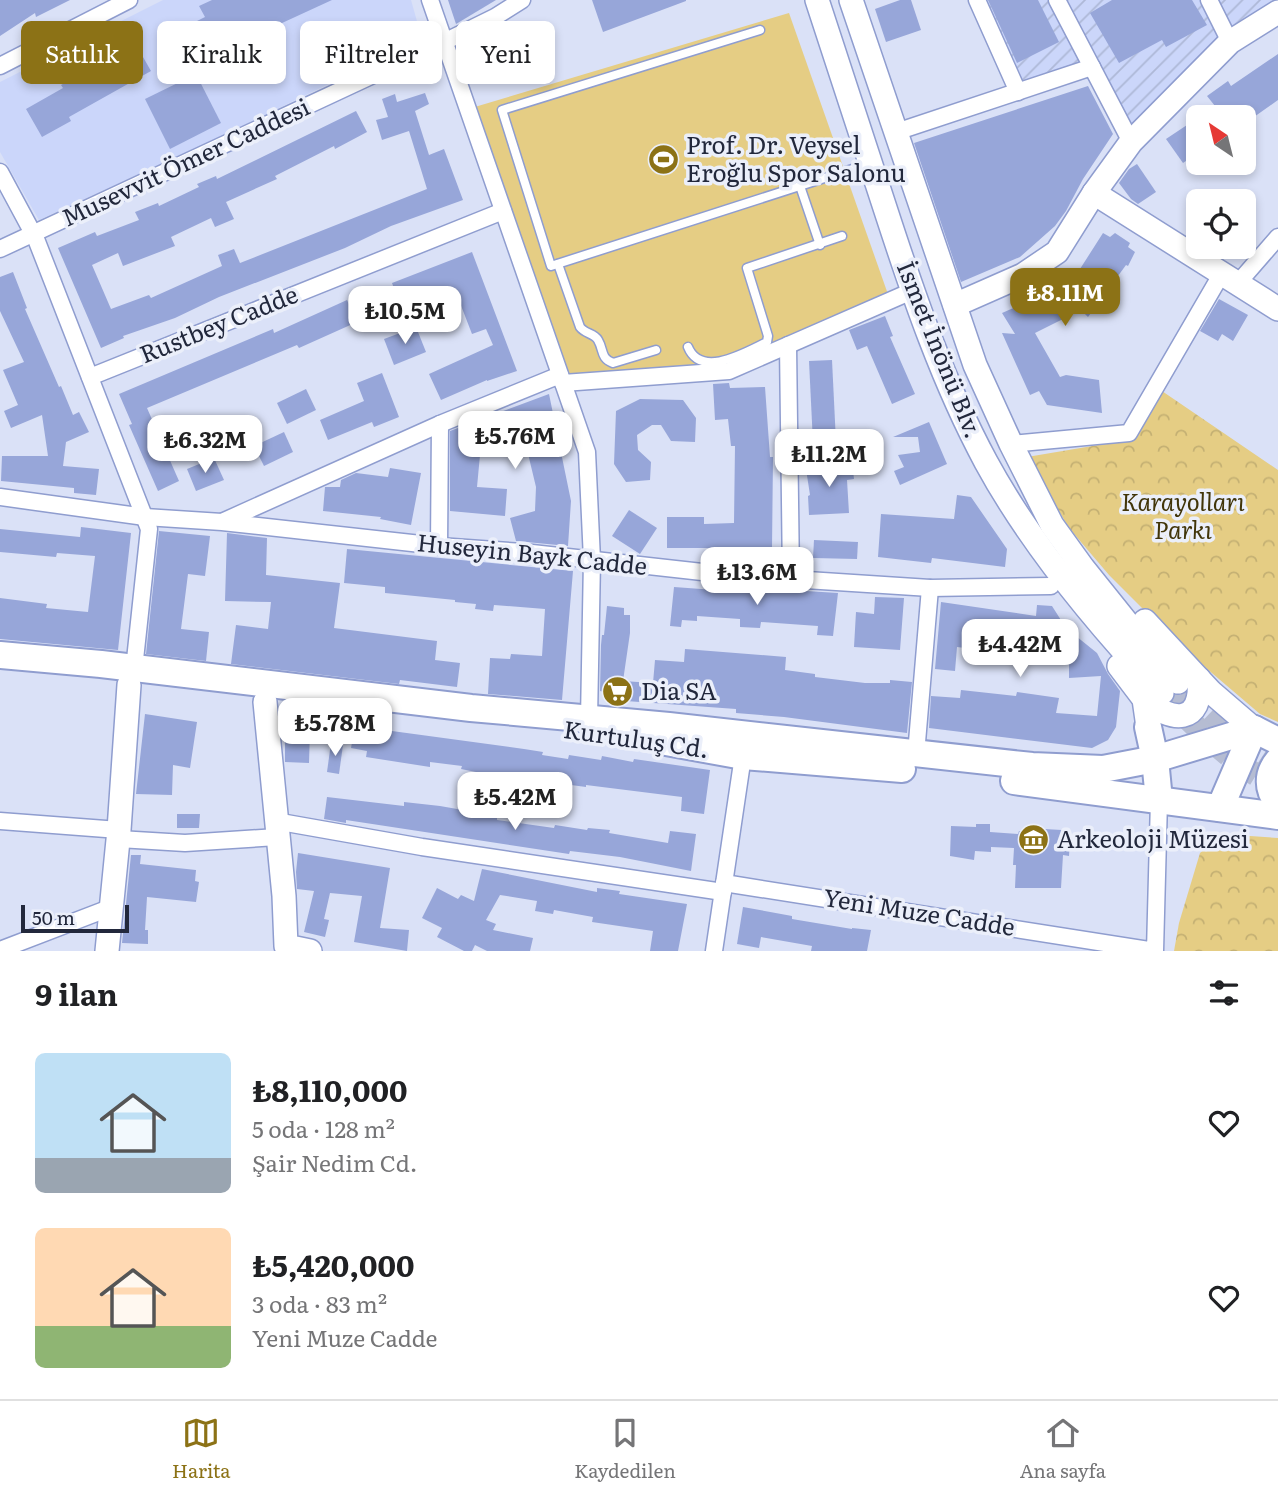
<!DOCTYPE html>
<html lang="tr">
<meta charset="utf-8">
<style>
:root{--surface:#fff;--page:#f2f2f2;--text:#202124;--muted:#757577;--line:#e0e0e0;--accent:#8c7216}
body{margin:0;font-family:Literata,serif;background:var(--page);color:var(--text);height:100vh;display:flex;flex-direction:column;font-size:26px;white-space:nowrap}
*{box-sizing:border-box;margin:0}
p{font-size:23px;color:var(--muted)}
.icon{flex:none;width:38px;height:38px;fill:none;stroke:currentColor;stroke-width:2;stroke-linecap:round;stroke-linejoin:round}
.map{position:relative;height:951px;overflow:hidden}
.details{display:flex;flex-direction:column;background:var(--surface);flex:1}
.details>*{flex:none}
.banner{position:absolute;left:21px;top:21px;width:700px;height:63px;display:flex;gap:14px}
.needle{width:46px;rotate:325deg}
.tools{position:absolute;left:1186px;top:105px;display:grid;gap:14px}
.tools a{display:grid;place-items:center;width:70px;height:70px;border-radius:10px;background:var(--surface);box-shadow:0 4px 10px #0003;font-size:35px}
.scale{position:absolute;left:21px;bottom:18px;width:108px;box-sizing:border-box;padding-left:7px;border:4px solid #22283c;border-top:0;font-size:19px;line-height:24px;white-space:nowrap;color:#22283c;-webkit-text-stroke:5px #ebeffa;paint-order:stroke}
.price{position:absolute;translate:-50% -60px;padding:0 16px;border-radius:14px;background:#fff;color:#222;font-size:23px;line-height:46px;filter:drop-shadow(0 2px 4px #0008)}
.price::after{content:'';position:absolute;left:50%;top:42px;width:21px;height:16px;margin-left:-10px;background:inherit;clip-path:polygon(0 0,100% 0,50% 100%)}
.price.selected{background:var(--accent);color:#fff}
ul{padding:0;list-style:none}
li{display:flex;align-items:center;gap:21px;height:175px;padding:0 35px}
li span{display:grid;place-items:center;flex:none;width:196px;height:140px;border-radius:10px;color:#555}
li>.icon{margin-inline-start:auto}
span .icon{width:84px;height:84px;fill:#fffc;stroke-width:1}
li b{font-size:30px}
h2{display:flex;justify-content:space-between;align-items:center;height:84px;padding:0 35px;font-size:30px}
.tag{padding:0 24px;border-radius:10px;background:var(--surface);box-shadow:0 4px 10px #0003;font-size:24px;line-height:63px}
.tag.selected{background:var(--accent);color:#fff}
.dock{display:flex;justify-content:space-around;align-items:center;height:98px;border-top:2px solid var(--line);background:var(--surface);font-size:19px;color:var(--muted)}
.dock a{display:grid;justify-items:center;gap:4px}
.dock .selected{color:var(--accent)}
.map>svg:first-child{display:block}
.built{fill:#cbd6fa}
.industrial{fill:url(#industrial-furrows)}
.forest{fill:url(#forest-crowns)}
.pitch{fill:#e5cd84}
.building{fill:#97a6d9}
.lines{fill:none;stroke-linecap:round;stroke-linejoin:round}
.secondary-tunnel{stroke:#b5bcd2;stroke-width:23;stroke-dasharray:23 11;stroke-linecap:butt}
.lane-casing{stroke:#8f9dcf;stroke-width:11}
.street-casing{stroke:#8f9dcf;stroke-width:19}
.secondary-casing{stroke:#8f9dcf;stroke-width:26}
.primary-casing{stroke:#8f9dcf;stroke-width:30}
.lane{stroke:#fff;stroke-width:8}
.street{stroke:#fff;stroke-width:16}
.secondary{stroke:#fff;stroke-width:23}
.primary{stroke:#fff;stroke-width:26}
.labels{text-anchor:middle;stroke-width:7;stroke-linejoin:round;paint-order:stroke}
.poi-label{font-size:24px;fill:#22283c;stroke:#ebeffa;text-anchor:start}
.street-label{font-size:24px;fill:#22283c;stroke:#ebeffa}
.park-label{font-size:24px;font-style:italic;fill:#413509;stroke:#ebeffa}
</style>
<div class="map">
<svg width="1278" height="951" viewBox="0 0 1278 951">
<defs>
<pattern id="industrial-furrows" width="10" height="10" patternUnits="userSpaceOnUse" patternTransform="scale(1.75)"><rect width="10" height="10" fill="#cbd6fa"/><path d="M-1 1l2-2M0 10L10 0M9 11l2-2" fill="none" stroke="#aeb8d7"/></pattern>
<pattern id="forest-crowns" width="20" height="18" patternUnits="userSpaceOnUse" patternTransform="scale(1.75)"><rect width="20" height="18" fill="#e5cd84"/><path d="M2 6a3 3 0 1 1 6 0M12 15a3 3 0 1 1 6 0" fill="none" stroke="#c4b073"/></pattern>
</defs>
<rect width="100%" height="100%" fill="#dae1f7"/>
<!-- built -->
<path class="built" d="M 163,0 L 411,0 L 422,39 L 219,137 L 39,220 L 0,152 L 0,82 Z"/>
<!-- industrial -->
<path class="industrial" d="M 977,0 L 1278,0 L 1278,12 L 1131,142 L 1092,67 L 1018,92 Z"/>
<!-- forest -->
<g class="forest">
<path d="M 1159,389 L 1278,470 L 1278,722 L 1260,714 L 1179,645 L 1109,575 L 1069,528 L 1027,457 L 1122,441 Z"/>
<path d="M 1221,834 L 1278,838 L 1278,951 L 1174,951 L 1179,923 L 1200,853 Z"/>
</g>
<!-- pitch -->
<path class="pitch" d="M 789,13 L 890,300 L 729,371 L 563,383 L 468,109 Z"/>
<!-- building -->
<g class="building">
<path d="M 0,0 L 70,0 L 36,17 L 35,13 L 0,36 Z"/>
<path d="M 212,0 L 332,0 L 269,29 L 273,39 L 225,63 L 221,54 L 216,57 L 197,21 L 205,17 L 199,6 Z"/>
<path d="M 448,0 L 496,0 L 456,24 Z"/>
<path d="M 592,0 L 686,0 L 686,1 L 603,32 Z"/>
<path d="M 900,0 L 911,0 L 921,30 L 886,42 L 875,9 Z"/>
<path d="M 988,0 L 1038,0 L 1059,42 L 1017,63 Z"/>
<path d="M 1112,0 L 1192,0 L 1207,25 L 1166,47 L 1162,40 L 1119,63 L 1090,13 Z"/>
<path d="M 135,43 L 151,71 L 69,117 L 71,121 L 42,137 L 26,109 L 63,88 L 61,85 Z"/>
<path d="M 1278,54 L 1278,100 L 1244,124 L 1244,117 L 1199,117 L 1215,106 L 1207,96 L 1228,81 L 1231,86 Z"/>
<path d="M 196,74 L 221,123 L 170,149 L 145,99 Z"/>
<path d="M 1088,86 L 1113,134 L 1083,179 L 1066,211 L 1055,226 L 1020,257 L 961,282 L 914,143 Z"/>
<path d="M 425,93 L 429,104 L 415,111 L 429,155 L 444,149 L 463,200 L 391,226 L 345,248 L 219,297 L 175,318 L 123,336 L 124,338 L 101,348 L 58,248 L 95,232 L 97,236 L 139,220 L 135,212 L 158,203 L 159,206 L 199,187 L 197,184 L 216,176 L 217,179 L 356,111 L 367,132 L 335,149 L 334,146 L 275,176 L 277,179 L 226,202 L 234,219 L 215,227 L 211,218 L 171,237 L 175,246 L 123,266 L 118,253 L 92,265 L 111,309 L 149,295 L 151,298 L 222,266 L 218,255 L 234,249 L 240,263 L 427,189 L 409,131 L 382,140 L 376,120 L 388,117 L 382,99 L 395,94 L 397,102 Z"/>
<path d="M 1199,117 L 1199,152 L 1183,163 L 1166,139 Z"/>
<path d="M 1137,164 L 1156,192 L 1138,204 L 1131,199 L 1119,183 L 1129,169 Z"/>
<path d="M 1103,233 L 1110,237 L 1115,233 L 1130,243 L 1128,247 L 1135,252 L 1128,266 L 1126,265 L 1088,317 L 1081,310 L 1035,333 L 1060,377 L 1066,375 L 1099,380 L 1102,413 L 1047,405 L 1039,391 L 1030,395 L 1002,333 L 1015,334 L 1002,313 L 1057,289 L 1062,300 L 1085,272 L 1080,269 Z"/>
<path d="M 472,252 L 517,371 L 487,381 L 487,380 L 441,400 L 429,374 L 493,345 L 486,329 L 472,334 L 455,290 L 402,311 L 392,283 Z"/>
<path d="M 13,272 L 27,308 L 25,309 L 59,387 L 61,386 L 73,415 L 79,412 L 89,432 L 66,442 L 63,466 L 99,469 L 96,495 L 74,493 L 74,488 L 1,481 L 2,456 L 48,456 L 42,415 L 11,428 L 4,411 L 18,405 L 3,370 L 24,362 L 0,311 L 0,277 Z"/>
<path d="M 1219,299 L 1248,315 L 1233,341 L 1222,334 L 1218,341 L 1200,331 Z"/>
<path d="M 347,300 L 357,322 L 299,348 L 297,345 L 147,408 L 179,481 L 158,491 L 129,425 L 132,424 L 119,394 L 273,329 L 274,333 Z"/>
<path d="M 885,316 L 893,336 L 890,337 L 915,394 L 892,404 L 867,346 L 857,350 L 849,330 Z"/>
<path d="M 416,327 L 426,352 L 394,365 L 384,339 Z"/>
<path d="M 832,360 L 836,442 L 813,443 L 809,361 Z"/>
<path d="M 382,373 L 399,417 L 374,427 L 372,422 L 328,440 L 320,420 L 364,401 L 357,383 Z"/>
<path d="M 729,383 L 730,388 L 765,387 L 770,457 L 773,457 L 772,548 L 667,548 L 667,517 L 704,517 L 704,524 L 734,523 L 735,446 L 731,446 L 728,419 L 715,420 L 713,384 Z"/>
<path d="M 306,389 L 316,410 L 287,424 L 277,403 Z"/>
<path d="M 549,394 L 571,501 L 568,546 L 516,541 L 510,518 L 535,511 L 536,487 L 524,437 L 480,455 L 477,487 L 507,489 L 505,516 L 450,511 L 450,431 Z"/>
<path d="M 640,399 L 683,400 L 696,418 L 695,442 L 671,441 L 661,425 L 652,425 L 637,435 L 638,450 L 651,462 L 650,480 L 626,482 L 614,464 L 616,411 Z"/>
<path d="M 240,417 L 249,439 L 218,452 L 209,430 Z"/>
<path d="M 929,422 L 947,464 L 900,485 L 894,471 L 904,467 L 898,455 L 920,452 L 918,437 L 893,437 Z"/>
<path d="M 284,432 L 293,452 L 264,466 L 254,446 Z"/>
<path d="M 214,458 L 224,480 L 196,491 L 187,469 Z"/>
<path d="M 852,462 L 854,479 L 847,480 L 849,513 L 809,515 L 808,496 L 810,495 L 806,469 Z"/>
<path d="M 390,468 L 421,473 L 411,525 L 380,519 L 381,517 L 323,511 L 325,487 L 340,487 L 341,480 L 356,473 L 388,477 Z"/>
<path d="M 957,495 L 971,497 L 1007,549 L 1005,567 L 932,558 L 931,563 L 878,557 L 881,514 L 954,519 Z"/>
<path d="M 629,510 L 657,528 L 640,554 L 612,536 Z"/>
<path d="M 81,527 L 131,533 L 118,650 L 0,639 L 0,598 L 47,604 L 46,608 L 88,612 L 95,556 L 57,553 L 56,557 L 0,552 L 0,529 L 80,537 Z"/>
<path d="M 159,531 L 210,536 L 205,576 L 188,574 L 181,629 L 209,632 L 206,661 L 146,654 Z"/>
<path d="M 227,533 L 267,538 L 266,575 L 340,583 L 334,628 L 437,641 L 435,660 L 460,663 L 457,687 L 400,680 L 399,684 L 231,664 L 236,625 L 268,629 L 271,602 L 225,601 Z"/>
<path d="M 814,540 L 858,542 L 857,559 L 813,558 Z"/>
<path d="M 347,549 L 573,571 L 562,700 L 488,694 L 490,658 L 510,659 L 511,654 L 542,656 L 545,609 L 494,605 L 493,611 L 475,609 L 476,604 L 455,602 L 455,600 L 385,593 L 385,587 L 344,583 Z"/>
<path d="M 674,587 L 742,592 L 743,587 L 838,593 L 833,636 L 817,635 L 818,626 L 761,622 L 760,628 L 740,627 L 740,619 L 697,616 L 697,621 L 682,620 L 681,627 L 670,626 Z"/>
<path d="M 875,597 L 904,598 L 900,650 L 854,647 L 856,612 L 874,614 Z"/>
<path d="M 941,602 L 1036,616 L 1037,605 L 1052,606 L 1066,628 L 1097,653 L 1108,674 L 1120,691 L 1116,727 L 1108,740 L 1092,748 L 929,728 L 931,696 L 960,698 L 961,690 L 1016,696 L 1017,692 L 1059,698 L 1056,713 L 1097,716 L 1101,676 L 1069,678 L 1069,656 L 1023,646 L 1022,655 L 957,647 L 955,671 L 935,669 Z"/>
<path d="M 607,606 L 624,608 L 624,615 L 630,615 L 630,633 L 623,681 L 653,683 L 655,660 L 684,662 L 685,649 L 786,657 L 785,670 L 815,674 L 815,677 L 865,683 L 890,683 L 890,680 L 912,682 L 907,733 L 784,717 L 736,713 L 736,709 L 626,701 L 626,699 L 603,696 L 604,692 L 600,691 L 601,645 L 602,635 L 604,635 Z"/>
<path d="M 145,714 L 197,722 L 190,768 L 173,765 L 172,795 L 136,794 Z"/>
<path d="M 355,726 L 524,749 L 543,752 L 542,755 L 568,759 L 569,755 L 601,760 L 602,756 L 633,762 L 634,759 L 710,770 L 704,814 L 681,811 L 682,797 L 586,785 L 586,787 L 481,773 L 461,769 L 462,766 L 430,762 L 430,767 L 366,757 L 367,751 L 351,748 Z"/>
<path d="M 285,729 L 310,730 L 309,763 L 285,762 Z"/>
<path d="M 331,743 L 343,745 L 339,774 L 327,772 Z"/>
<path d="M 327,797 L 404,806 L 404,802 L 440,806 L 497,816 L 497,820 L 554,828 L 555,825 L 587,830 L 588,828 L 610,830 L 609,833 L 668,843 L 670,831 L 696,834 L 691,871 L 620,857 L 570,851 L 569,854 L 346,820 L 346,823 L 324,819 Z"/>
<path d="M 177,814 L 200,814 L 199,828 L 177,828 Z"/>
<path d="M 976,824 L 990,824 L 990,832 L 1018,834 L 1019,831 L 1043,832 L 1044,829 L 1062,830 L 1062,839 L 1070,839 L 1069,856 L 1063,855 L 1061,888 L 1015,888 L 1016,865 L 1013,865 L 1014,848 L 991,847 L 991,852 L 975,851 L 974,860 L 950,856 L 951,826 L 976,827 Z"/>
<path d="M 298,853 L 390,868 L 380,928 L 409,930 L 407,951 L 354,942 L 362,896 L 330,893 L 324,919 L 329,920 L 325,937 L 304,932 L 314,891 L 297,889 L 296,872 Z"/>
<path d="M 131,855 L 141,855 L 140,864 L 196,870 L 195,881 L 199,882 L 196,902 L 147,897 L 145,930 L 148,930 L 148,944 L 122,943 Z"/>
<path d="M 482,869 L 597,892 L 597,888 L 620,891 L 619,894 L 687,904 L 678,951 L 650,951 L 653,931 L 592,922 L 593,917 L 554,910 L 553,914 L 535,911 L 537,901 L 500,895 L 486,920 L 496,924 L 493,930 L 533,938 L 530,951 L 487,951 L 475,945 L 472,951 L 464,951 L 437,937 L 442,928 L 422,918 L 437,888 L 458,899 L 461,895 L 474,901 Z"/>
<path d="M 743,907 L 792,916 L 792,919 L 852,929 L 852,928 L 871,930 L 867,951 L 811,951 L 812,946 L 761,937 L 759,948 L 737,944 Z"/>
</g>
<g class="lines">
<!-- secondary-tunnel -->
<g class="secondary-tunnel">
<path d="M 1185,690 L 1228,731 L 1278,764"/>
<path d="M 1162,693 C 1194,725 1236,769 1278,786"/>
</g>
<defs>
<g id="lane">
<path d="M 760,30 L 502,110 L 551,266 L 868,164"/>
<path d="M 800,186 L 820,245"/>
<path d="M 558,264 L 580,327 C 585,334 594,333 598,340 C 604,350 600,358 613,363 L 656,350"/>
<path d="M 688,347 C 701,379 746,352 767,342 L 768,336 L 747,268 L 842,236"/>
</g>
<g id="street">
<path d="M 430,0 L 587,452 L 592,560 L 589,719"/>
<path d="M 977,0 L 1018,92"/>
<path d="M 1057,0 L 1131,142"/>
<path d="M 1209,0 L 1230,42"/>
<path d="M 0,66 L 129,0"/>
<path d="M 896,132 L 1092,67"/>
<path d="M 0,172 L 36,239 L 149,529 L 134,669"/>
<path d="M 0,249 L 444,42 L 495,17 L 522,0"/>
<path d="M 1238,283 L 1278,237"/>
<path d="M 788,345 L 791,579"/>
<path d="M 90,377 L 503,211"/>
<path d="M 563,383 L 729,371 L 912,291"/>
<path d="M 1011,444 L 1129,433 L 1222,273"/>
<path d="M 0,497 L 145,517 L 222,522 L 439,546 L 523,552 L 729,575 L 930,588 L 1051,586"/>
<path d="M 224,521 L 440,424 L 560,375"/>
<path d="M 439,546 L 440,424"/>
<path d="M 916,754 L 930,588"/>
<path d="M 0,821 L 119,830"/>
<path d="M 275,821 L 422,847 L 723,892"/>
<path d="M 119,839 L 185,843 L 277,837"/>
<path d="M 724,883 L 1155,951 L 1159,800"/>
<path d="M 0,950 L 112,907"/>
<path d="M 714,951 L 743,756"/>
</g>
<g id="secondary">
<path d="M 817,0 C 840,70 863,141 886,211 C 914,297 943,382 986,462 C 1031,545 1098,625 1162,693"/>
<path d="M 851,0 L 975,365 L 1011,444 L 1052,525 L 1083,568 L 1160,664 L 1178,682"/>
<path d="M 1094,193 L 1278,309"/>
<path d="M 955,305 L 1023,275 L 1057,252 L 1094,193 L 1131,142 L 1230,42 L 1278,12"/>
<path d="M 1145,621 L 1211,692 L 1254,729"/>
<path d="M 1119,666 L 1144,699 L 1148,727"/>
<path d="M 1144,699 C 1171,723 1203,725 1199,679"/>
<path d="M 265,702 L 284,896 L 286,946 L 310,951"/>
<path d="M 107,951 L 119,830 L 129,685"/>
</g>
<g id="primary">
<path d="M 0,655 L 101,664 L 471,708 L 669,726 L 1032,766 L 1103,769 L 1155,759 L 1254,729 L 1278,741"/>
<path d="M 1148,727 L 1155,759 L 1159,800"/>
<path d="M 666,742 L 743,756 L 902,769"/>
<path d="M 1278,761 C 1267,774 1267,789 1278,803"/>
<path d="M 1014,781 L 1278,816"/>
<path d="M 1220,808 L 1254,729"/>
</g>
</defs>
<!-- lane casing -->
<use href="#lane" class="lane-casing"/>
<!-- street casing -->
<use href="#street" class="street-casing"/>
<!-- secondary casing -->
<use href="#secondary" class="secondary-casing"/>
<!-- primary casing -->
<use href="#primary" class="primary-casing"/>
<!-- lane -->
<use href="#lane" class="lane"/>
<!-- street -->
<use href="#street" class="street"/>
<!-- secondary -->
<use href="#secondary" class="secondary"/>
<!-- primary -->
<use href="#primary" class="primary"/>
</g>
<!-- icons -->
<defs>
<symbol id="stadium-disc" viewBox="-11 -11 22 22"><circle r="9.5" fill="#8c7216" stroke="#ebeffa"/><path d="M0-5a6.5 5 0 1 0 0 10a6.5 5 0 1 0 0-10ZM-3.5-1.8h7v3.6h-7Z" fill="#fff"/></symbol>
<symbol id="supermarket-disc" viewBox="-11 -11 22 22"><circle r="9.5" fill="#8c7216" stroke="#ebeffa"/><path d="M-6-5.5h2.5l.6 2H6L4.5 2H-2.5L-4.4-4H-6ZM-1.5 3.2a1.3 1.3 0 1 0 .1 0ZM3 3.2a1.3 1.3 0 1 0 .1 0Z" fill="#fff"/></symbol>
<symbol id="museum-disc" viewBox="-11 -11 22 22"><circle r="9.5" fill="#8c7216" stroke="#ebeffa"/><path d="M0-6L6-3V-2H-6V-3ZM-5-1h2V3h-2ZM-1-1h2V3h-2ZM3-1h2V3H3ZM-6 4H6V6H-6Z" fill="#fff"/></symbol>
</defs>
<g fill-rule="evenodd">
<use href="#stadium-disc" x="646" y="142" width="35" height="35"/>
<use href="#supermarket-disc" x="600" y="674" width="35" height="35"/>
<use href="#museum-disc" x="1016" y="822" width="35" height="35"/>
</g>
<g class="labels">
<!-- poi labels -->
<g class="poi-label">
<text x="686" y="154">Prof. Dr. Veysel<tspan x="686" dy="28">Eroğlu Spor Salonu</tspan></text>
<text x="641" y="700">Dia SA</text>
<text x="1057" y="848">Arkeoloji Müzesi</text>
</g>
<!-- street labels -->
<g class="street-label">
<text transform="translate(186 163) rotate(-25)" y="8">Musevvit Ömer Caddesi</text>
<text transform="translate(219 325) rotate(-22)" y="8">Rustbey Cadde</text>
<text transform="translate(939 350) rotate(68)" y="8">İsmet İnönü Blv.</text>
<text transform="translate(532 555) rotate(6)" y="8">Huseyin Bayk Cadde</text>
<text transform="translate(636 740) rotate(8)" y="8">Kurtuluş Cd.</text>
<text transform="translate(919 913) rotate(9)" y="8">Yeni Muze Cadde</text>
</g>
<!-- park labels -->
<g class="park-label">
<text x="1183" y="511">Karayolları<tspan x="1183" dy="28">Parkı</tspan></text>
</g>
</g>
</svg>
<div class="tools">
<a><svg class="needle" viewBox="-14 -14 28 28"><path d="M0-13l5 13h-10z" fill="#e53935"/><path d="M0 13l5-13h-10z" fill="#757577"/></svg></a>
<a><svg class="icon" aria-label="locate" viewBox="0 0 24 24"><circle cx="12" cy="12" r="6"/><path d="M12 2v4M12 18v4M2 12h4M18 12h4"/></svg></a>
</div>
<div class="scale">50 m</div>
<b class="price selected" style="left:1065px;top:328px">₺8.11M</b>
<b class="price" style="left:405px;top:346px">₺10.5M</b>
<b class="price" style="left:515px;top:471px">₺5.76M</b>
<b class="price" style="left:205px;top:475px">₺6.32M</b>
<b class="price" style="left:829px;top:489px">₺11.2M</b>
<b class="price" style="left:757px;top:607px">₺13.6M</b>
<b class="price" style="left:1020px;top:679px">₺4.42M</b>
<b class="price" style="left:335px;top:758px">₺5.78M</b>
<b class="price" style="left:515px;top:832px">₺5.42M</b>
<div class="banner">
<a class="tag selected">Satılık</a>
<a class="tag">Kiralık</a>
<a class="tag">Filtreler</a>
<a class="tag">Yeni</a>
</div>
</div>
<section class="details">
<h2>9 ilan<svg class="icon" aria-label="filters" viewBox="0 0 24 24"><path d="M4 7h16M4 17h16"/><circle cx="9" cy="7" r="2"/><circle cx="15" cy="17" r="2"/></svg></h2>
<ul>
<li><span style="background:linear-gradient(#bfe0f5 75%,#9aa5b1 0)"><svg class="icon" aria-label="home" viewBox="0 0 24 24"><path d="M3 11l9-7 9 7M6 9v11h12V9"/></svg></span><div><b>₺8,110,000</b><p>5 oda · 128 m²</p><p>Şair Nedim Cd.</p></div><svg class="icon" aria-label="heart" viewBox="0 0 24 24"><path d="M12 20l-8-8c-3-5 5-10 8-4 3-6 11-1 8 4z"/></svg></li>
<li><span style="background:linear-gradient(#ffd9b3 70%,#8fb573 0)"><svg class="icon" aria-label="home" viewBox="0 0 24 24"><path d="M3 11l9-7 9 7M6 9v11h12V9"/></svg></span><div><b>₺5,420,000</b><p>3 oda · 83 m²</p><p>Yeni Muze Cadde</p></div><svg class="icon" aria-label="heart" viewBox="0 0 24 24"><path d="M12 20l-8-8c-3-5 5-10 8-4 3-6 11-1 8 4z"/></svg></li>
</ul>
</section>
<nav class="dock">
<a class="selected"><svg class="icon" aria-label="map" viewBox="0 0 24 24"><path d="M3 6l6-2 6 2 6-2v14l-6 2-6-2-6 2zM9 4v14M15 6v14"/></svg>Harita</a>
<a><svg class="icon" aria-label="saved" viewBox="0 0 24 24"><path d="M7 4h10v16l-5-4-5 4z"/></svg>Kaydedilen</a>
<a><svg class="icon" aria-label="home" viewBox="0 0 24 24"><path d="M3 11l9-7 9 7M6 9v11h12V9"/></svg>Ana sayfa</a>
</nav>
